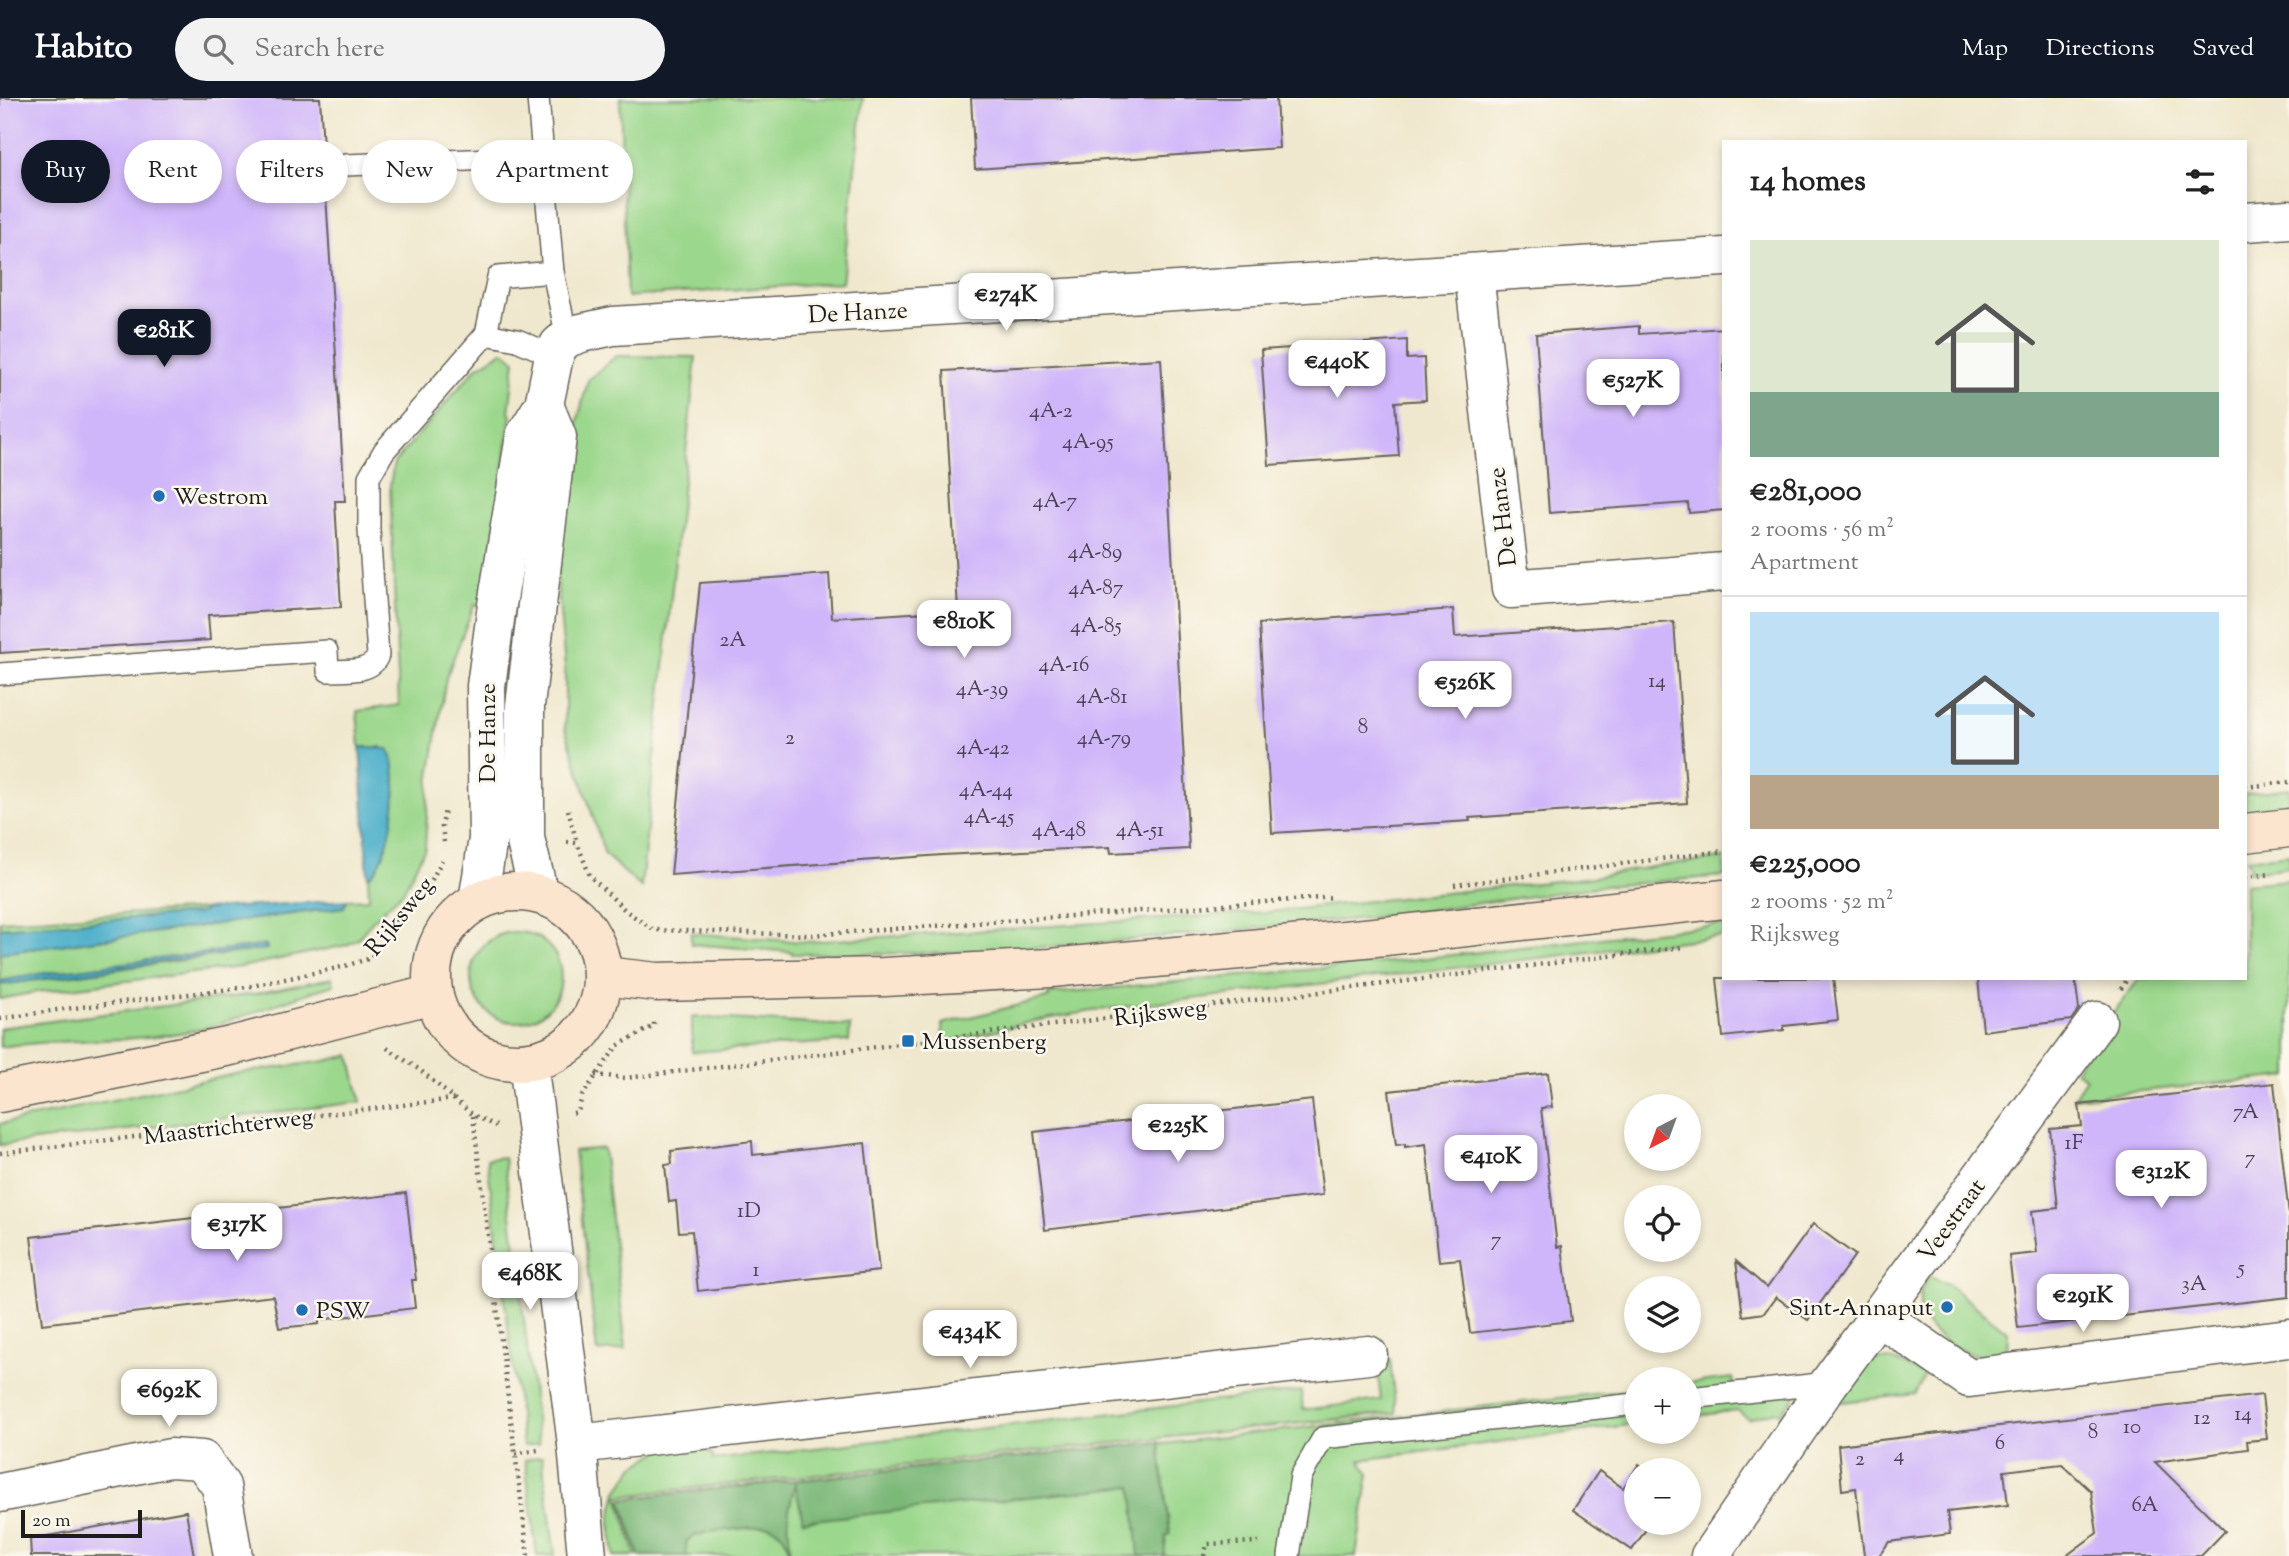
<!DOCTYPE html>
<meta charset="utf-8">
<style>
:root{--surface:#fff;--page:#f2f2f2;--text:#222;--muted:#767676;--line:#e0e0e0;--accent:#111827}
body{margin:0;font-family:"Sorts Mill Goudy",serif;background:var(--page);color:var(--text);height:100vh;display:flex;flex-direction:column;font-size:26px;white-space:nowrap}
*{box-sizing:border-box;margin:0}
p{font-size:23px;color:var(--muted)}
.icon{flex:none;width:38px;height:38px;fill:none;stroke:currentColor;stroke-width:2;stroke-linecap:round;stroke-linejoin:round}
.map{position:relative;flex:1;overflow:hidden}
.details{position:absolute;left:1722px;top:42px;width:525px;height:840px;display:flex;flex-direction:column;background:var(--surface);border-radius:0px;box-shadow:0 4px 10px #0003}
.details>*{flex:none}
.top-card{position:absolute;left:21px;top:42px;width:665px;height:63px;display:flex;gap:14px}
.needle{width:46px;rotate:221deg}
.buttons{position:absolute;left:1624px;top:996px;display:grid;gap:14px}
.buttons a{display:grid;place-items:center;width:77px;height:77px;border-radius:50%;background:var(--surface);box-shadow:0 4px 10px #0003;font-size:35px}
.scale{position:absolute;left:21px;bottom:18px;width:121px;box-sizing:border-box;padding-left:7px;border:4px solid #1c1c1c;border-top:0;font-size:19px;line-height:24px;white-space:nowrap;color:#1c1c1c;-webkit-text-stroke:5px #fbf7ec;paint-order:stroke}
.price{position:absolute;translate:-50% -60px;padding:0 16px;border-radius:14px;background:#fff;color:#222;font-size:23px;line-height:46px;filter:drop-shadow(0 2px 4px #0008)}
.price::after{content:'';position:absolute;left:50%;top:42px;width:21px;height:16px;margin-left:-10px;background:inherit;clip-path:polygon(0 0,100% 0,50% 100%)}
.price.selected{background:var(--accent);color:#fff}
ul{padding:0;list-style:none}
li{display:grid;align-content:center;gap:14px;height:371px;padding:0 28px}
li+li{border-top:2px solid var(--line)}
li span{display:grid;place-items:center;height:217px;border-radius:0px;color:#555}
li>.icon{margin-inline-start:auto}
span .icon{width:126px;height:126px;fill:#fffc;stroke-width:1}
li b{font-size:30px}
h2{display:flex;justify-content:space-between;align-items:center;height:84px;padding:0 28px;font-size:30px}
.pill{padding:0 24px;border-radius:32px;background:var(--surface);box-shadow:0 4px 10px #0003;font-size:24px;line-height:63px}
.pill.selected{background:var(--accent);color:#fff}
header{display:flex;align-items:center;gap:42px;box-sizing:border-box;height:98px;padding:0 35px;background:var(--accent);color:#fff}
header strong{font-size:33px}
nav{display:flex;gap:38px;margin-inline-start:auto;font-size:24px}
.search{width:490px;height:63px;background:var(--page);display:flex;align-items:center;gap:18px;box-sizing:border-box;padding:0 24px;border-radius:38px;color:var(--muted);font-size:26px}
.map>svg:first-child{display:block}
.green{fill:#9bd78c;stroke:#5c7a54;stroke-width:2}
.forest{fill:#7cb878;stroke:#4c6a4a;stroke-width:2}
.water{fill:#4aaec9;stroke:#336572;stroke-width:2}
.building{fill:#cfb5fa}
.lines{fill:none;stroke-linecap:round;stroke-linejoin:round}
.service-casing{stroke:#66635a;stroke-width:24}
.minor-casing{stroke:#66635a;stroke-width:41}
.tertiary-casing{stroke:#66635a;stroke-width:41}
.secondary-casing{stroke:#66635a;stroke-width:41}
.path{stroke:#66635a;stroke-width:4.5;stroke-dasharray:2 5;stroke-linecap:butt}
.service{stroke:#fff;stroke-width:21}
.minor{stroke:#fff;stroke-width:38}
.tertiary{stroke:#fff;stroke-width:38}
.secondary{stroke:#fce5cf;stroke-width:38}
.poi-dot{fill:#1f6fb2;stroke:#fbf7ec;stroke-width:2.5}
.labels{text-anchor:middle;stroke-width:5;stroke-linejoin:round;paint-order:stroke}
.number-label{font-size:21px;fill:#494254}
.street-label{font-size:24px;fill:#1c1c1c;stroke:#fbf7ec}
.poi-label{font-size:24px;fill:#1c1c1c;stroke:#fbf7ec;text-anchor:start}
</style>
<header>
<strong>Habito</strong>
<div class="search"><svg class="icon" aria-label="search" viewBox="0 0 24 24"><circle cx="10" cy="10" r="6"/><path d="M15 15l6 6"/></svg>Search here</div>
<nav><a>Map</a><a>Directions</a><a>Saved</a></nav>
</header>
<div class="map">
<svg width="2289" height="1458" viewBox="0 0 2289 1458">
<rect width="100%" height="100%" fill="#fbf7ec"/>
<filter id="ink" filterUnits="userSpaceOnUse"><feTurbulence type="fractalNoise" baseFrequency=".0143" numOctaves="2"/><feDisplacementMap in="SourceGraphic" scale="14" xChannelSelector="R" yChannelSelector="G"/><feConvolveMatrix kernelMatrix="1 2 1 2 8 2 1 2 1" color-interpolation-filters="sRGB"/></filter>
<filter id="wash" filterUnits="userSpaceOnUse"><feTurbulence type="fractalNoise" baseFrequency=".00686" numOctaves="4" result="noise"/><feDisplacementMap in="SourceGraphic" scale="28" xChannelSelector="R" yChannelSelector="G"/><feGaussianBlur stdDeviation="1.57" result="paint"/><feColorMatrix in="noise" values="0 0 0 0 0 0 0 0 0 0 0 0 0 0 0 0 0 1.4 0 .05"/><feComposite in="paint" operator="in"/></filter>
<g filter="url(#wash)">
<rect width="100%" height="100%" fill="#f0e8ce"/>
<!-- green -->
<g class="green">
<path d="M 620,0 L 863,0 L 842,184 L 627,199 Z"/>
<path d="M 503,253 L 515,262 L 509,315 L 511,316 L 486,500 L 484,509 L 474,507 L 446,580 L 429,684 L 425,750 L 403,794 L 373,822 L 358,841 L 347,847 L 241,869 L 37,894 L 0,901 L 0,887 L 267,851 L 266,847 L 39,876 L 0,883 L 0,855 L 344,809 L 347,802 L 369,801 L 368,779 L 370,778 L 392,721 L 394,696 L 394,671 L 381,649 L 360,649 L 357,613 L 399,607 L 390,387 L 394,365 L 476,270 Z"/>
<path d="M 616,258 L 696,259 L 641,789 L 605,757 L 565,630 L 565,570 L 557,480 L 567,366 L 588,282 Z"/>
<path d="M 2289,690 L 2289,709 L 2245,715 L 2245,696 Z"/>
<path d="M 2289,756 L 2289,769 L 2249,774 L 2250,767 L 2246,761 Z"/>
<path d="M 1724,760 L 1724,778 L 1604,788 L 1379,819 L 1073,847 L 945,855 L 792,856 L 792,854 L 691,846 L 691,835 L 804,844 L 1269,814 L 1594,779 L 1657,768 Z"/>
<path d="M 2289,782 L 2289,978 L 2073,1000 L 2086,980 L 2076,972 L 2107,923 L 2140,880 L 2245,880 L 2245,786 Z"/>
<path d="M 207,811 L 201,815 L 0,830 L 0,823 Z"/>
<path d="M 1724,826 L 1724,838 L 1099,912 L 1034,923 L 943,945 L 942,926 L 1043,901 L 1049,899 L 1048,896 L 1391,864 Z"/>
<circle cx="516" cy="879" r="45"/>
<path d="M 332,880 L 334,887 C 286,900 240,923 191,933 C 128,945 64,940 0,949 L 0,930 L 254,896 Z"/>
<path d="M 692,919 L 850,928 L 849,943 L 692,954 Z"/>
<path d="M 350,957 L 361,1004 L 0,1047 L 0,1026 L 239,975 L 325,963 Z"/>
<path d="M 603,1050 L 626,1251 L 597,1254 L 574,1053 Z"/>
<path d="M 504,1059 L 539,1346 L 523,1348 L 487,1061 Z"/>
<path d="M 1928,1178 L 1950,1188 L 2008,1234 L 2007,1256 C 1999,1257 1991,1259 1984,1258 C 1954,1255 1912,1229 1921,1193 C 1922,1188 1926,1182 1928,1178 Z"/>
<path d="M 1384,1261 L 1390,1261 L 1396,1315 L 618,1398 L 636,1458 L 614,1458 L 610,1423 L 617,1393 L 635,1368 L 660,1352 L 699,1347 L 713,1357 L 713,1362 L 1301,1293 L 1303,1312 L 1381,1302 L 1377,1270 Z"/>
<path d="M 1876,1261 C 1895,1261 1908,1267 1925,1277 L 1915,1296 L 1833,1305 L 1859,1270 Z"/>
<path d="M 1812,1278 L 1780,1316 L 1776,1313 L 1748,1321 L 1737,1312 L 1689,1319 L 1689,1285 L 1733,1280 L 1734,1287 Z"/>
<path d="M 1636,1291 L 1636,1326 L 1360,1362 L 1369,1376 L 1356,1458 L 639,1458 L 621,1401 L 1159,1344 L 1163,1346 Z"/>
<path d="M 542,1358 L 555,1458 L 537,1458 L 525,1362 Z"/>
</g>
<!-- forest -->
<path class="forest" d="M 1159,1344 L 1170,1436 L 1166,1438 L 1164,1458 L 1139,1458 L 1132,1388 L 803,1423 L 795,1385 L 788,1416 L 790,1456 C 787,1442 781,1428 765,1428 L 708,1434 L 692,1439 L 686,1444 L 687,1458 L 639,1458 L 621,1401 Z"/>
<!-- water -->
<g class="water">
<path d="M 360,649 L 388,651 C 404,671 392,768 368,779 Z"/>
<path d="M 347,802 L 344,809 L 0,855 L 0,830 L 201,815 L 207,811 Z"/>
<path d="M 266,847 L 267,851 L 203,858 L 0,887 L 0,883 L 39,876 Z"/>
</g>
<g id="blocks">
<!-- building -->
<g class="building">
<path d="M 0,0 L 320,0 L 345,403 L 335,403 L 341,509 L 208,517 L 210,542 L 0,555 Z"/>
<path d="M 971,0 L 1276,0 L 1279,50 L 975,71 Z"/>
<path d="M 1639,228 L 1639,236 L 1724,230 L 1724,412 L 1689,415 L 1688,405 L 1549,415 L 1536,236 Z"/>
<path d="M 1407,242 L 1407,261 L 1424,260 L 1426,302 L 1395,304 L 1399,358 L 1269,367 L 1261,252 Z"/>
<path d="M 1161,261 L 1189,751 L 1111,755 L 1110,749 L 942,757 L 671,777 L 700,485 L 829,476 L 832,520 L 958,512 L 944,273 Z"/>
<path d="M 1453,511 L 1455,539 L 1674,524 L 1687,705 L 1469,720 L 1470,723 L 1272,735 L 1259,526 Z"/>
<path d="M 1717,880 L 1833,880 L 1838,922 L 1784,928 L 1784,932 L 1723,939 Z"/>
<path d="M 1978,880 L 2075,880 L 2079,911 L 2071,922 L 1983,933 Z"/>
<path d="M 1548,975 L 1552,1009 L 1541,1010 L 1557,1149 L 1562,1148 L 1571,1223 L 1470,1235 L 1460,1161 L 1439,1163 L 1426,1046 L 1405,1049 L 1405,1046 L 1396,1047 L 1389,993 Z"/>
<path d="M 2274,985 L 2289,1118 L 2289,1199 L 2018,1230 L 2009,1158 L 2037,1155 L 2032,1113 L 2058,1110 L 2050,1031 L 2082,1028 L 2079,1007 Z"/>
<path d="M 1312,1002 L 1323,1097 L 1045,1132 L 1034,1034 Z"/>
<path d="M 752,1043 L 753,1057 L 865,1045 L 879,1173 L 698,1193 L 692,1133 L 679,1134 L 676,1103 L 669,1104 L 665,1067 L 672,1066 L 671,1053 Z"/>
<path d="M 406,1095 L 416,1182 L 412,1182 L 415,1210 L 319,1222 L 319,1226 L 279,1230 L 273,1198 L 42,1226 L 31,1139 Z"/>
<path d="M 1813,1126 L 1855,1157 L 1808,1222 L 1776,1199 L 1764,1215 L 1743,1218 L 1736,1163 L 1767,1190 Z"/>
<path d="M 2262,1297 L 2267,1341 L 2247,1343 L 2248,1351 L 2155,1364 L 2225,1433 L 2201,1458 L 2066,1458 L 2097,1435 L 2091,1393 L 2062,1366 L 2004,1373 L 2008,1407 L 1947,1414 L 1950,1436 L 1889,1444 L 1879,1458 L 1864,1458 L 1856,1390 L 1842,1392 L 1838,1347 Z"/>
<path d="M 1639,1366 L 1647,1372 L 1636,1372 L 1636,1424 L 1651,1424 L 1632,1452 L 1573,1412 L 1599,1373 L 1623,1390 Z"/>
<path d="M 186,1413 L 194,1458 L 31,1458 L 30,1441 Z"/>
</g>
</g>
</g>
<g filter="url(#ink)">
<use href="#blocks" fill-opacity="0" stroke="#66635a" stroke-width="2"/>
<g class="lines">
<defs>
<g id="service">
<path d="M 538,0 L 553,174 L 567,240"/>
<path d="M 346,67 L 543,59"/>
<path d="M 486,236 L 498,179 L 553,174"/>
<path d="M 0,576 L 327,553 L 328,573 C 345,572 372,576 378,557 L 369,432 L 369,379 L 384,353 L 486,236 L 517,242 L 554,258"/>
<path d="M 1689,1300 L 1829,1285"/>
<path d="M 1289,1458 L 1301,1378 L 1323,1340 L 1636,1306"/>
</g>
<g id="minor">
<path d="M 2245,124 L 2289,121"/>
<path d="M 1474,176 L 1511,491 L 1724,474"/>
<path d="M 539,796 L 525,740 L 525,608 L 557,339 L 544,307"/>
<path d="M 478,803 L 488,741 L 486,588 L 497,507 L 525,338 L 544,307 L 554,258 L 559,247 L 567,240 L 581,235 L 613,228 L 1724,159"/>
<path d="M 1880,1219 L 1969,1280 L 2289,1240"/>
<path d="M 577,1346 L 1368,1257"/>
<path d="M 0,1395 L 170,1360 L 202,1362 L 221,1388 L 233,1458"/>
<path d="M 1710,1458 L 1829,1285 L 2097,923"/>
</g>
<path id="tertiary" d="M 528,964 L 577,1346 L 587,1458"/>
<g id="secondary">
<path d="M 2245,735 L 2289,730"/>
<circle cx="517" cy="879" r="85"/>
<path d="M 603,878 L 657,884 L 884,879 L 1051,870 L 1385,838 L 1724,801"/>
<path d="M 0,995 L 231,948 L 433,896"/>
</g>
</defs>
<!-- service casing -->
<use href="#service" class="service-casing"/>
<!-- minor casing -->
<use href="#minor" class="minor-casing"/>
<!-- tertiary casing -->
<use href="#tertiary" class="tertiary-casing"/>
<!-- secondary casing -->
<use href="#secondary" class="secondary-casing"/>
<!-- path -->
<g class="path">
<path d="M 2245,689 L 2289,684"/>
<path d="M 568,712 L 577,745"/>
<path d="M 444,744 L 442,729 L 445,711"/>
<path d="M 567,744 L 577,745 L 590,778 L 626,813 L 654,832 L 810,837 L 1334,799"/>
<path d="M 2245,779 L 2272,776"/>
<path d="M 1454,787 L 1724,753"/>
<path d="M 2121,891 L 2128,880"/>
<path d="M 0,921 L 57,912 L 247,889 L 342,869 L 371,860 L 397,822 L 427,791 L 442,762"/>
<path d="M 387,950 L 420,972 L 473,1017 L 496,1028"/>
<path d="M 595,977 L 626,980 L 1682,849"/>
<path d="M 573,1015 L 578,1014 L 582,998 L 617,948 L 654,928 L 654,922"/>
<path d="M 473,1018 L 528,1458"/>
<path d="M 0,1055 L 454,1001"/>
<path d="M 515,1356 L 538,1352"/>
<path d="M 1204,1458 L 1207,1446 L 1259,1444"/>
</g>
<!-- service -->
<use href="#service" class="service"/>
<!-- minor -->
<use href="#minor" class="minor"/>
<!-- tertiary -->
<use href="#tertiary" class="tertiary"/>
<!-- secondary -->
<use href="#secondary" class="secondary"/>
</g>
</g>
<!-- markers -->
<g class="poi-dot">
<circle cx="159" cy="398" r="7"/>
<rect x="901" y="936" width="14" height="14" rx="3.5"/>
<circle cx="1947" cy="1209" r="7"/>
<circle cx="302" cy="1212" r="7"/>
</g>
<g class="labels">
<!-- number labels -->
<g class="number-label">
<text x="1051" y="319">4A-2</text>
<text x="1088" y="350">4A-95</text>
<text x="1055" y="409">4A-7</text>
<text x="1095" y="460">4A-89</text>
<text x="1096" y="496">4A-87</text>
<text x="1096" y="534">4A-85</text>
<text x="733" y="548">2A</text>
<text x="1064" y="573">4A-16</text>
<text x="1657" y="589">14</text>
<text x="982" y="597">4A-39</text>
<text x="1102" y="605">4A-81</text>
<text x="1363" y="635">8</text>
<text x="790" y="646">2</text>
<text x="1104" y="646">4A-79</text>
<text x="983" y="656">4A-42</text>
<text x="986" y="698">4A-44</text>
<text x="989" y="725">4A-45</text>
<text x="1059" y="738">4A-48</text>
<text x="1140" y="738">4A-51</text>
<text x="2246" y="1020">7A</text>
<text x="2074" y="1051">1F</text>
<text x="2250" y="1066">7</text>
<text x="749" y="1119">1D</text>
<text x="1496" y="1148">7</text>
<text x="2241" y="1176">5</text>
<text x="756" y="1178">1</text>
<text x="2194" y="1192">3A</text>
<text x="2243" y="1322">14</text>
<text x="2202" y="1326">12</text>
<text x="2132" y="1335">10</text>
<text x="2093" y="1340">8</text>
<text x="2000" y="1351">6</text>
<text x="1899" y="1363">4</text>
<text x="1860" y="1367">2</text>
<text x="2145" y="1413">6A</text>
</g>
<!-- street labels -->
<g class="street-label">
<text transform="translate(858 214) rotate(-3)" y="8">De Hanze</text>
<text transform="translate(1502 419) rotate(-97)" y="8">De Hanze</text>
<text transform="translate(487 635) rotate(-90)" y="8">De Hanze</text>
<text transform="translate(399 818) rotate(-51)" y="8">Rijksweg</text>
<text transform="translate(1160 914) rotate(-7)" y="8">Rijksweg</text>
<text transform="translate(228 1028) rotate(-7)" y="8">Maastrichterweg</text>
<text transform="translate(1951 1122) rotate(-54)" y="8">Veestraat</text>
</g>
<!-- poi labels -->
<g class="poi-label">
<text x="173" y="406">Westrom</text>
<text x="922" y="951">Mussenberg</text>
<text x="1933" y="1217" text-anchor="end">Sint-Annaput</text>
<text x="316" y="1220">PSW</text>
</g>
</g>
</svg>
<div class="buttons">
<a><svg class="needle" viewBox="-14 -14 28 28"><path d="M0-13l5 13h-10z" fill="#e53935"/><path d="M0 13l5-13h-10z" fill="#767676"/></svg></a>
<a><svg class="icon" aria-label="locate" viewBox="0 0 24 24"><circle cx="12" cy="12" r="6"/><path d="M12 2v4M12 18v4M2 12h4M18 12h4"/></svg></a>
<a><svg class="icon" aria-label="layers" viewBox="0 0 24 24"><path d="M12 4l9 5-9 5-9-5zM3 14l9 5 9-5"/></svg></a>
<a>+</a>
<a>−</a>
</div>
<div class="scale">20 m</div>
<b class="price" style="left:1006px;top:235px">€274K</b>
<b class="price selected" style="left:164px;top:271px">€281K</b>
<b class="price" style="left:1337px;top:302px">€440K</b>
<b class="price" style="left:1633px;top:321px">€527K</b>
<b class="price" style="left:964px;top:562px">€810K</b>
<b class="price" style="left:1465px;top:623px">€526K</b>
<b class="price" style="left:1178px;top:1066px">€225K</b>
<b class="price" style="left:1491px;top:1097px">€410K</b>
<b class="price" style="left:2161px;top:1112px">€312K</b>
<b class="price" style="left:237px;top:1165px">€317K</b>
<b class="price" style="left:530px;top:1214px">€468K</b>
<b class="price" style="left:2083px;top:1236px">€291K</b>
<b class="price" style="left:970px;top:1272px">€434K</b>
<b class="price" style="left:169px;top:1331px">€692K</b>
<div class="top-card">
<a class="pill selected">Buy</a>
<a class="pill">Rent</a>
<a class="pill">Filters</a>
<a class="pill">New</a>
<a class="pill">Apartment</a>
</div>
<section class="details">
<h2>14 homes<svg class="icon" aria-label="filters" viewBox="0 0 24 24"><path d="M4 7h16M4 17h16"/><circle cx="9" cy="7" r="2"/><circle cx="15" cy="17" r="2"/></svg></h2>
<ul>
<li><span style="background:linear-gradient(#dfe7d0 70%,#7fa58c 0)"><svg class="icon" aria-label="home" viewBox="0 0 24 24"><path d="M3 11l9-7 9 7M6 9v11h12V9"/></svg></span><div><b>€281,000</b><p>2 rooms · 56 m²</p><p>Apartment</p></div></li>
<li><span style="background:linear-gradient(#bfe0f5 75%,#b9a48a 0)"><svg class="icon" aria-label="home" viewBox="0 0 24 24"><path d="M3 11l9-7 9 7M6 9v11h12V9"/></svg></span><div><b>€225,000</b><p>2 rooms · 52 m²</p><p>Rijksweg</p></div></li>
</ul>
</section>
</div>
